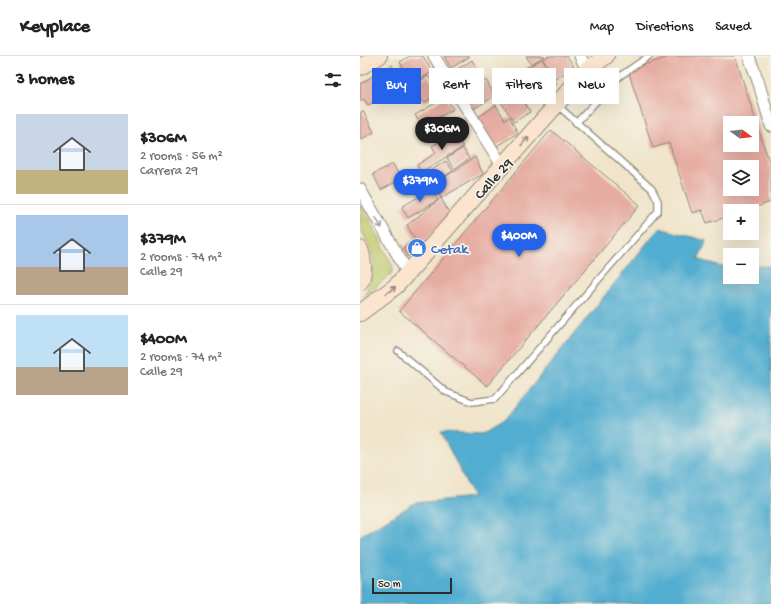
<!DOCTYPE html>
<meta charset="utf-8">
<style>
:root{--surface:#fff;--page:#f2f2f2;--text:#222;--muted:#767676;--line:#e0e0e0;--accent:#2563eb}
body{margin:0;font-family:"Gochi Hand",sans-serif;background:var(--page);color:var(--text);height:100vh;display:flex;flex-direction:column;font-size:15px;white-space:nowrap}
*{box-sizing:border-box;margin:0}
p{font-size:13px;color:var(--muted)}
.icon{flex:none;width:22px;height:22px;fill:none;stroke:currentColor;stroke-width:2;stroke-linecap:round;stroke-linejoin:round}
.map{position:relative;flex:1;overflow:hidden}
.sheet{display:flex;flex-direction:column;background:var(--surface);width:360px}
.sheet>*{flex:none}
.banner{position:absolute;left:12px;top:12px;width:339px;height:36px;display:flex;gap:8px}
.needle{width:26px;rotate:105deg}
.controls{position:absolute;left:363px;top:60px;display:grid;gap:8px}
.controls a{display:grid;place-items:center;width:36px;height:36px;border-radius:0px;background:var(--surface);box-shadow:0 4px 16px #0002;font-size:20px}
.scale{position:absolute;left:12px;bottom:10px;width:80px;box-sizing:border-box;padding-left:4px;border:2px solid #2b2b2b;border-top:0;font-size:11px;line-height:14px;white-space:nowrap;color:#2b2b2b;-webkit-text-stroke:3px #f7f3e8;paint-order:stroke}
.price{position:absolute;translate:-50% -34px;padding:0 9px;border-radius:14px;background:var(--accent);color:#fff;font-size:13px;line-height:26px;filter:drop-shadow(0 1px 2px #0008)}
.price::after{content:'';position:absolute;left:50%;top:24px;width:12px;height:9px;margin-left:-6px;background:inherit;clip-path:polygon(0 0,100% 0,50% 100%)}
.price.selected{background:#222;color:#fff}
ul{padding:0;list-style:none}
li{display:flex;align-items:center;gap:12px;height:100px;padding:0 16px}
li+li{border-top:1px solid var(--line)}
li span{display:grid;place-items:center;flex:none;width:112px;height:80px;border-radius:0px;color:#555}
li>.icon{margin-inline-start:auto}
span .icon{width:48px;height:48px;fill:#fffc;stroke-width:1}
li b{font-size:17px}
h2{display:flex;justify-content:space-between;align-items:center;height:48px;padding:0 16px;font-size:17px}
.chip{padding:0 14px;border-radius:0px;background:var(--surface);box-shadow:0 4px 16px #0002;font-size:14px;line-height:36px}
.chip.selected{background:var(--accent);color:#fff}
header{display:flex;align-items:center;gap:24px;box-sizing:border-box;height:56px;padding:0 20px;background:var(--surface);border-bottom:1px solid var(--line)}
header strong{font-size:19px}
nav{display:flex;gap:22px;margin-inline-start:auto;font-size:14px}
main{display:flex;flex:1;min-height:0}
.map>svg:first-child{display:block}
.green{fill:#bdca6c;stroke:#747a4c}
.water{fill:#52add0;stroke:#3e6c7e}
.building{fill:#e6aca1;fill-rule:evenodd}
.lines{fill:none;stroke-linecap:round;stroke-linejoin:round}
.service-casing{stroke:#8e887b;stroke-width:8}
.minor-casing{stroke:#8e887b;stroke-width:13}
.secondary-casing{stroke:#8e887b;stroke-width:18}
.service{stroke:#fff;stroke-width:5.5}
.minor{stroke:#fff;stroke-width:11}
.secondary{stroke:#fce5cf;stroke-width:16}
.oneway{stroke:#94887d}
.oneway2{stroke:#a0a0a0}
.labels{text-anchor:middle;stroke-width:3.5;stroke-linejoin:round;paint-order:stroke}
.street-label{font-size:15px;fill:#2b2b2b;stroke:#f7f3e8}
.shop-label{font-size:15px;fill:#366cbe;stroke:#f7f3e8;text-anchor:start}
</style>
<header>
<strong>Keyplace</strong>
<nav><a>Map</a><a>Directions</a><a>Saved</a></nav>
</header>
<main>
<section class="sheet">
<h2>3 homes<svg class="icon" aria-label="filters" viewBox="0 0 24 24"><path d="M4 7h16M4 17h16"/><circle cx="9" cy="7" r="2"/><circle cx="15" cy="17" r="2"/></svg></h2>
<ul>
<li><span style="background:linear-gradient(#c9d6e8 70%,#c2b280 0)"><svg class="icon" aria-label="home" viewBox="0 0 24 24"><path d="M3 11l9-7 9 7M6 9v11h12V9"/></svg></span><div><b>$306M</b><p>2 rooms · 56 m²</p><p>Carrera 29</p></div></li>
<li><span style="background:linear-gradient(#a9c7e8 65%,#b9a48a 0)"><svg class="icon" aria-label="home" viewBox="0 0 24 24"><path d="M3 11l9-7 9 7M6 9v11h12V9"/></svg></span><div><b>$379M</b><p>2 rooms · 74 m²</p><p>Calle 29</p></div></li>
<li><span style="background:linear-gradient(#bfe0f5 65%,#b9a48a 0)"><svg class="icon" aria-label="home" viewBox="0 0 24 24"><path d="M3 11l9-7 9 7M6 9v11h12V9"/></svg></span><div><b>$400M</b><p>2 rooms · 74 m²</p><p>Calle 29</p></div></li>
</ul>
</section>
<div class="map">
<svg width="411" height="548" viewBox="0 0 411 548">
<rect width="100%" height="100%" fill="#f7f3e8"/>
<filter id="ink" filterUnits="userSpaceOnUse"><feTurbulence type="fractalNoise" baseFrequency=".025" numOctaves="2"/><feDisplacementMap in="SourceGraphic" scale="8" xChannelSelector="R" yChannelSelector="G"/><feConvolveMatrix kernelMatrix="1 2 1 2 8 2 1 2 1" color-interpolation-filters="sRGB"/></filter>
<filter id="wash" filterUnits="userSpaceOnUse"><feTurbulence type="fractalNoise" baseFrequency=".012" numOctaves="4" result="noise"/><feDisplacementMap in="SourceGraphic" scale="16" xChannelSelector="R" yChannelSelector="G"/><feGaussianBlur stdDeviation="0.9" result="paint"/><feColorMatrix in="noise" values="0 0 0 0 0 0 0 0 0 0 0 0 0 0 0 0 0 1.4 0 .05"/><feComposite in="paint" operator="in"/></filter>
<g filter="url(#wash)">
<rect width="100%" height="100%" fill="#f0e5cb"/>
<!-- green -->
<path class="green" d="M 0,148 L 11,165 L 33,211 L 32,217 L 4,241 L 10,226 L 14,205 L 8,187 L 0,172 Z"/>
<!-- water -->
<path class="water" d="M 299,172 L 347,185 L 338,203 L 361,211 L 370,211 L 370,221 L 392,221 L 392,210 L 411,210 L 411,548 L 0,548 L 0,480 L 55,447 L 113,441 L 81,376 L 122,378 L 144,365 Z"/>
<g id="blocks">
<!-- building -->
<g class="building">
<path d="M 50,0 L 63,0 L 72,16 L 52,28 L 40,6 Z"/>
<path d="M 84,0 L 109,0 L 109,1 L 91,12 Z"/>
<path d="M 166,0 L 185,0 L 171,8 Z"/>
<path d="M 188,0 L 207,0 L 214,11 L 196,23 L 183,3 Z"/>
<path d="M 312,0 L 375,0 L 411,112 L 411,146 L 384,155 L 370,155 L 370,160 L 347,167 L 342,154 L 332,157 L 309,87 L 293,92 L 268,14 ZM 370,67 L 392,67 L 392,89 L 370,89 ZM 370,111 L 392,111 L 392,133 L 370,133 Z"/>
<path d="M 182,3 L 197,28 L 169,45 L 153,19 Z"/>
<path d="M 112,4 L 120,18 L 98,31 L 90,18 Z"/>
<path d="M 32,9 L 44,28 L 33,36 L 20,17 Z"/>
<path d="M 13,20 L 25,40 L 8,49 L 4,43 L 0,45 L 0,28 Z"/>
<path d="M 68,20 L 79,37 L 64,47 L 53,29 Z"/>
<path d="M 126,24 L 135,40 L 112,54 L 103,38 Z"/>
<path d="M 158,36 L 170,56 L 154,66 L 141,46 Z"/>
<path d="M 86,41 L 93,53 L 62,71 L 55,59 Z"/>
<path d="M 136,49 L 145,64 L 149,61 L 158,77 L 135,91 L 117,62 Z"/>
<path d="M 3,55 L 14,76 L 0,84 L 0,57 Z"/>
<path d="M 191,74 L 280,149 L 127,330 L 39,255 Z"/>
<path d="M 95,77 L 103,91 L 61,116 L 57,109 L 76,97 L 72,90 Z"/>
<path d="M 103,92 L 109,103 L 94,113 L 87,102 Z"/>
<path d="M 115,101 L 123,118 L 81,142 L 73,129 Z"/>
<path d="M 86,105 L 93,115 L 72,128 L 65,118 Z"/>
<path d="M 33,108 L 41,123 L 21,134 L 13,118 Z"/>
<path d="M 71,133 L 78,144 L 48,162 L 42,151 Z"/>
<path d="M 81,142 L 90,159 L 48,201 L 43,192 L 55,183 L 47,169 Z"/>
</g>
</g>
</g>
<g filter="url(#ink)">
<use href="#blocks" fill-opacity="0" stroke="#8e887b" stroke-width="1"/>
<g class="lines">
<defs>
<g id="service">
<path d="M 216,67 L 260,20 L 289,0"/>
<path d="M 38,295 L 86,336 L 112,346 L 135,343 L 298,155 L 298,145 L 292,133 L 197,49"/>
</g>
<g id="minor">
<path d="M 74,0 L 143,111"/>
<path d="M 220,0 L 227,14"/>
<path d="M 389,0 L 399,28 L 411,70"/>
<path d="M 0,133 L 48,217"/>
</g>
<g id="secondary">
<path d="M 0,11 L 19,0"/>
<path d="M 0,193 C 3,202 5,217 0,226"/>
<path d="M 0,257 L 36,230 L 227,14 L 246,0"/>
</g>
</defs>
<!-- service casing -->
<use href="#service" class="service-casing"/>
<!-- minor casing -->
<use href="#minor" class="minor-casing"/>
<!-- secondary casing -->
<use href="#secondary" class="secondary-casing"/>
<!-- service -->
<use href="#service" class="service"/>
<!-- minor -->
<use href="#minor" class="minor"/>
<!-- secondary -->
<use href="#secondary" class="secondary"/>
</g>
<!-- one-way arrows -->
<defs><path id="oneway-shaft" d="M-6 0H5M1.5-3L5.5 0L1.5 3" fill="none" stroke-width="1.6" stroke-linecap="round" stroke-linejoin="round"/></defs>
<g class="oneway">
<use href="#oneway-shaft" transform="translate(165 85) rotate(-49)"/>
<use href="#oneway-shaft" transform="translate(31 234) rotate(-37)"/>
</g>
<use class="oneway2" href="#oneway-shaft" transform="translate(19 167) rotate(60)"/>
</g>
<!-- icons -->
<defs>
<symbol id="shop-disc" viewBox="-11 -11 22 22"><circle r="9.5" fill="#3f7fe0" stroke="#f7f3e8"/><path d="M-5-2.5h2.3a2.7 3.5 0 0 1 5.4 0H5L5.5 6h-11ZM-1.5-2.5h3a1.5 2.3 0 0 0-3 0Z" fill="#fff"/></symbol>
</defs>
<g fill-rule="evenodd">
<use href="#shop-disc" x="46" y="181" width="22" height="22"/>
</g>
<g class="labels">
<!-- street labels -->
<g class="street-label">
<text transform="translate(133 122) rotate(-48)" y="5">Calle 29</text>
</g>
<!-- shop labels -->
<g class="shop-label">
<text x="71" y="197">Cetak</text>
</g>
</g>
</svg>
<div class="controls">
<a><svg class="needle" viewBox="-14 -14 28 28"><path d="M0-13l5 13h-10z" fill="#e53935"/><path d="M0 13l5-13h-10z" fill="#767676"/></svg></a>
<a><svg class="icon" aria-label="layers" viewBox="0 0 24 24"><path d="M12 4l9 5-9 5-9-5zM3 14l9 5 9-5"/></svg></a>
<a>+</a>
<a>−</a>
</div>
<div class="scale">50 m</div>
<b class="price selected" style="left:82px;top:95px">$306M</b>
<b class="price" style="left:60px;top:147px">$379M</b>
<b class="price" style="left:159px;top:202px">$400M</b>
<div class="banner">
<a class="chip selected">Buy</a>
<a class="chip">Rent</a>
<a class="chip">Filters</a>
<a class="chip">New</a>
</div>
</div>
</main>
